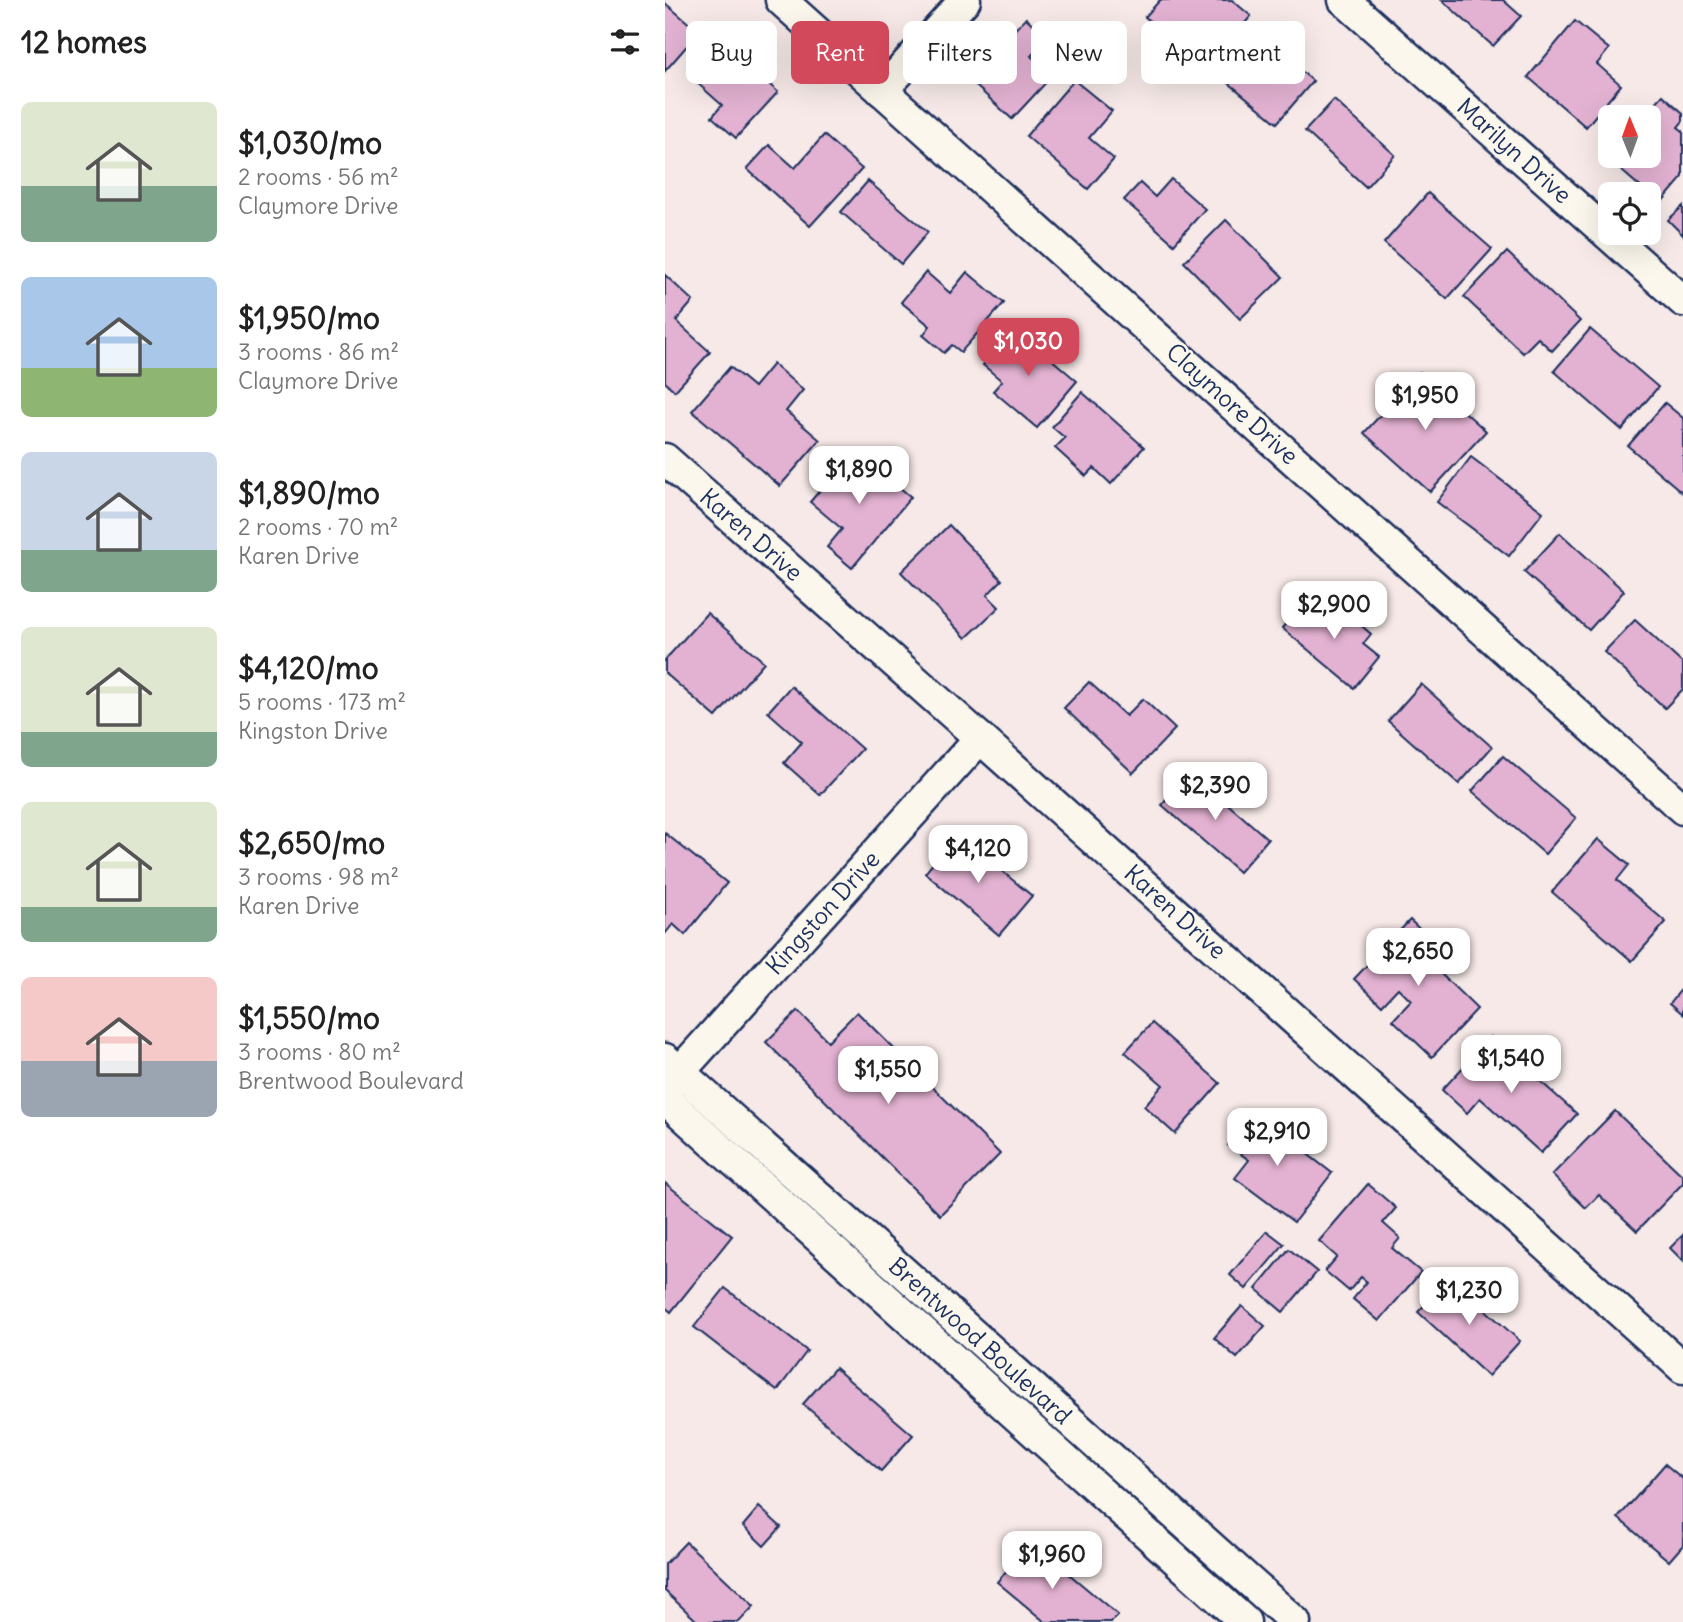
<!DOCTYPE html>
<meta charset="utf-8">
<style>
:root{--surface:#fff;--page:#f6f6f6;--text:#222;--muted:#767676;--accent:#d1495b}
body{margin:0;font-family:Delius,sans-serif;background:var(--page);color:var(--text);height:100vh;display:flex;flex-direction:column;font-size:26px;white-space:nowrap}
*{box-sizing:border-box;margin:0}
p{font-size:23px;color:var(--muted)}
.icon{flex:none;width:38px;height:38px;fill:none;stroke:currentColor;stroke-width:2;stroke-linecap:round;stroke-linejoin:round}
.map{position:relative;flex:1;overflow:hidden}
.drawer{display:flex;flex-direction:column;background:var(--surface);width:665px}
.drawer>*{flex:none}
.top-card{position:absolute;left:21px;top:21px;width:665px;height:63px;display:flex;gap:14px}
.needle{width:46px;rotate:359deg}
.tools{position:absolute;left:933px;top:105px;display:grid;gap:14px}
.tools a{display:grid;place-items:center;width:63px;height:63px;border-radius:10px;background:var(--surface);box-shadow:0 7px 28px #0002;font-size:35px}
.price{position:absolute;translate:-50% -60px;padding:0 16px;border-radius:14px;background:#fff;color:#222;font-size:23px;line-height:46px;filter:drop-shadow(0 2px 4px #0008)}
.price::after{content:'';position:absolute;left:50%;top:42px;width:21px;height:16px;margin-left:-10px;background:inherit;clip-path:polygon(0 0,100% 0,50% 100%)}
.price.active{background:var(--accent);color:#fff}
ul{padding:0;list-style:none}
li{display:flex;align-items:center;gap:21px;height:175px;padding:0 21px}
li span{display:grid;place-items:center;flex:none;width:196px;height:140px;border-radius:10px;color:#555}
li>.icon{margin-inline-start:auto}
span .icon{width:84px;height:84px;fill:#fffc;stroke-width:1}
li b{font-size:30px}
h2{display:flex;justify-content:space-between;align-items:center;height:84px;padding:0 21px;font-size:30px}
.tag{padding:0 24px;border-radius:10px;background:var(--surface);box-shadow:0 7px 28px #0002;font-size:24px;line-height:63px}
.tag.active{background:var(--accent);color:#fff}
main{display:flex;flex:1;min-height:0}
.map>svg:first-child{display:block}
.building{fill:#e3b2d2;stroke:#1b2f5e;stroke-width:2}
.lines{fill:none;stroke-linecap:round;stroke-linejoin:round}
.street-casing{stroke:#1b2f5e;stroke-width:35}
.street{stroke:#fbf7ec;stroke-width:30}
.labels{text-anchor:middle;stroke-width:5;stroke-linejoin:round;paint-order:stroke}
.street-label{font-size:24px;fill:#1b2f5e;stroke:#fbf7ec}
</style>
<main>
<section class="drawer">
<h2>12 homes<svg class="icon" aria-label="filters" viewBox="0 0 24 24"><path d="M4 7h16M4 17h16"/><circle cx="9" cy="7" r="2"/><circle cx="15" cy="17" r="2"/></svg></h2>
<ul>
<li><span style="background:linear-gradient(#dfe7d0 60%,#7fa58c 0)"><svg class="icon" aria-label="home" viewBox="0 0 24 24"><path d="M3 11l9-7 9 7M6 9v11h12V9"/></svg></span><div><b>$1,030/mo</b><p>2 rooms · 56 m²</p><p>Claymore Drive</p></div></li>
<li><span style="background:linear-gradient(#a9c7e8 65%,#8fb573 0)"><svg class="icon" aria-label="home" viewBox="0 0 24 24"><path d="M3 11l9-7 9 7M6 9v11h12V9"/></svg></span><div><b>$1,950/mo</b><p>3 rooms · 86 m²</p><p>Claymore Drive</p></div></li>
<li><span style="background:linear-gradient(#c9d6e8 70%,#7fa58c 0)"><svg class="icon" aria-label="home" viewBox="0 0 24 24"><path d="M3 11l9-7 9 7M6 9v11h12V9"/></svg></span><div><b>$1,890/mo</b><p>2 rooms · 70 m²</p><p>Karen Drive</p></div></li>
<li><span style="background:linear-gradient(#dfe7d0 75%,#7fa58c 0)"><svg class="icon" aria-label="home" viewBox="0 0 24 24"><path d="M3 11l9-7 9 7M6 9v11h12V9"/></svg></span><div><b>$4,120/mo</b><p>5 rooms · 173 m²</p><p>Kingston Drive</p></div></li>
<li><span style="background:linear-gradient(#dfe7d0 75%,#7fa58c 0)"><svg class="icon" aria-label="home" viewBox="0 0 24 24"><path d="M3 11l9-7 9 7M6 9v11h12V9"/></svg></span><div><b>$2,650/mo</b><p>3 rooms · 98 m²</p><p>Karen Drive</p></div></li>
<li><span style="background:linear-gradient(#f6c9c9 60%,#9aa5b1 0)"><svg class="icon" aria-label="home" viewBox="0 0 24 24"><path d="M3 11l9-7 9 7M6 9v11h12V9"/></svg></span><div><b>$1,550/mo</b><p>3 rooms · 80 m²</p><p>Brentwood Boulevard</p></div></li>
</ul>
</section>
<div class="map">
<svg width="1018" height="1622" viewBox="0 0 1018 1622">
<rect width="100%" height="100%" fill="#f6e9e7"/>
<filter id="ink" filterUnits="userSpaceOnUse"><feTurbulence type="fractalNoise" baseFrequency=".0143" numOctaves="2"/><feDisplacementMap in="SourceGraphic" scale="14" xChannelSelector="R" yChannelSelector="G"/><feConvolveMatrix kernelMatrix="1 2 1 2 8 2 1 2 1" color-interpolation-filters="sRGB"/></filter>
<g filter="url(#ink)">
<!-- building -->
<g class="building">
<path d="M 495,0 L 567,0 L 586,16 L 541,69 L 480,17 Z"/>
<path d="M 777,0 L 838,0 L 856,16 L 828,46 Z"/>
<path d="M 0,3 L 34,32 L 0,71 Z"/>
<path d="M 361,18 L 383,38 L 366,56 L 387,76 L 347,119 L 288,65 L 314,37 L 329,51 Z"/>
<path d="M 910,21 L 944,49 L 932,64 L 956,85 L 921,127 L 863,77 Z"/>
<path d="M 579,55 L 602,73 L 617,55 L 648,81 L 612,123 L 559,79 Z"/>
<path d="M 53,58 L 70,74 L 80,63 L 113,92 L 71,138 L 47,117 L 57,105 L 31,82 Z"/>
<path d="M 409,80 L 447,111 L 424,138 L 449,159 L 423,189 L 361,136 Z"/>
<path d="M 998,95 L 1018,113 L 1018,121 L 1013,127 L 1018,131 L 1018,177 L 995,204 L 942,158 L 945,155 L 984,156 L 984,117 L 978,117 Z"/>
<path d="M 669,100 L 730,155 L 701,187 L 640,131 Z"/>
<path d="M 159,135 L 197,169 L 145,226 L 82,169 L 104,145 L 130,168 Z"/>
<path d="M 506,179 L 540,209 L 509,244 L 459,200 L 475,183 L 490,197 Z"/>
<path d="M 203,181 L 263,232 L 236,264 L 176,212 Z"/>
<path d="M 763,193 L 827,249 L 782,299 L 719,243 Z"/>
<path d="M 1018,206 L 1018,235 L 1003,220 Z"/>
<path d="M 561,220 L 618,277 L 575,319 L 519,262 Z"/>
<path d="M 842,252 L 915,321 L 887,351 L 873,338 L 858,353 L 799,297 Z"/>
<path d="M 261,272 L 285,293 L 302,272 L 339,303 L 296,352 L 287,345 L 279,353 L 258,335 L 265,326 L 236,302 Z"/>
<path d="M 0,275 L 28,301 L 11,321 L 45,352 L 10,391 L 0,382 Z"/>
<path d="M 350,328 L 412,381 L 372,428 L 328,391 L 337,381 L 318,365 Z"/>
<path d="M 925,329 L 993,387 L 957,430 L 889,371 Z"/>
<path d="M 108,364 L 138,390 L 121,411 L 155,440 L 115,486 L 27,411 L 65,367 L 89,387 Z"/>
<path d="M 755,372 L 821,431 L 765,492 L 699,433 Z"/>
<path d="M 417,392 L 479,447 L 446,484 L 429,468 L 421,476 L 390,448 L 400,438 L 387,427 Z"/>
<path d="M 1000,403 L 1018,418 L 1018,493 L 963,446 Z"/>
<path d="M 189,450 L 246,497 L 187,568 L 162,547 L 177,529 L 145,502 Z"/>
<path d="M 806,457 L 878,512 L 844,556 L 772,502 Z"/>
<path d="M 284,525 L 337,580 L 322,595 L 334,607 L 301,638 L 236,572 Z"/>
<path d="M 895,533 L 959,591 L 924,630 L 859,572 Z"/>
<path d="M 639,602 L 658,617 L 670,603 L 706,634 L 698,644 L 714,657 L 689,688 L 617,628 Z"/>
<path d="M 42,613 L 99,662 L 51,717 L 0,673 L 0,660 Z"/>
<path d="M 970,620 L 1018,664 L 1018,689 L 1000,708 L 939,652 Z"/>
<path d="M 424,682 L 461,716 L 478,699 L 510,729 L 468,773 L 399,708 Z"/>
<path d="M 756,684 L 827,747 L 794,784 L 723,721 Z"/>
<path d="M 126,686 L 197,749 L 155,795 L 119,763 L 137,742 L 103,712 Z"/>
<path d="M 838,756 L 911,818 L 880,854 L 807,791 Z"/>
<path d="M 526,772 L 603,839 L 574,872 L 497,805 Z"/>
<path d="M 0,833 L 62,883 L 20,935 L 8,924 L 0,934 Z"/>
<path d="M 292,834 L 367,896 L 334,935 L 260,873 Z"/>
<path d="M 933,839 L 964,865 L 952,880 L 1001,922 L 967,961 L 887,892 Z"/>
<path d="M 745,920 L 784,957 L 772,970 L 812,1009 L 767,1057 L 728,1020 L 746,1001 L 733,988 L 717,1005 L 689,979 Z"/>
<path d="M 1018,987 L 1018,1014 L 1005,1003 Z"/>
<path d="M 133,1011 L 163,1041 L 192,1012 L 335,1154 L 275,1215 L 101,1042 Z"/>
<path d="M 487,1023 L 555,1083 L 510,1134 L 479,1106 L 498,1085 L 460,1052 Z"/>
<path d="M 826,1037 L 912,1114 L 876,1153 L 815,1098 L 802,1113 L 777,1090 Z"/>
<path d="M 950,1111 L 1018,1176 L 1018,1183 L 972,1231 L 934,1195 L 921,1208 L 887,1175 Z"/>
<path d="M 588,1112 L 667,1173 L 629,1222 L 570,1178 L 584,1160 L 563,1145 Z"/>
<path d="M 0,1183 L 67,1236 L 6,1312 L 0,1307 Z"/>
<path d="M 703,1184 L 731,1208 L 718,1223 L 735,1238 L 727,1248 L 756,1272 L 714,1321 L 688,1299 L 702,1282 L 696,1277 L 684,1291 L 660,1271 L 672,1257 L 654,1241 Z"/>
<path d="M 602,1231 L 619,1244 L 581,1289 L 565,1275 Z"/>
<path d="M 1018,1235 L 1018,1261 L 1005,1248 Z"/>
<path d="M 624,1249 L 652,1272 L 618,1312 L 591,1289 Z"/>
<path d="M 785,1278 L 855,1341 L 823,1376 L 753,1312 Z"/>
<path d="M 60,1288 L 142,1351 L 112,1391 L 29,1327 Z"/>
<path d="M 577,1306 L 600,1326 L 572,1358 L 549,1338 Z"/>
<path d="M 170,1368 L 248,1435 L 216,1471 L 138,1404 Z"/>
<path d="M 1000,1464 L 1018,1479 L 1018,1545 L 1004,1561 L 953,1518 Z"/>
<path d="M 94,1507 L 116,1527 L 99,1546 L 78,1526 Z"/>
<path d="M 21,1542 L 89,1606 L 74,1622 L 33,1622 L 0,1591 L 0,1564 Z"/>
<path d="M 366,1542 L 453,1615 L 446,1622 L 380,1622 L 332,1582 Z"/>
</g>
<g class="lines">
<defs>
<g id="street">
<path d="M 116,0 L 1018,809"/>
<path d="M 679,0 L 1018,301"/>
<path d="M 217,91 L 300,0"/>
<path d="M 0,459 L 315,738 L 1018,1368"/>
<path d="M 0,1059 L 630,1622"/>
<path d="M 0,1088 L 315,738"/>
<path d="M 0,1099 L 580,1622"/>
</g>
</defs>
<!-- street casing -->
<use href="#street" class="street-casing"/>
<!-- street -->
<use href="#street" class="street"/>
</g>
</g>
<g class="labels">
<!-- street labels -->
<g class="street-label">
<text transform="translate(849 151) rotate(42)" y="8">Marilyn Drive</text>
<text transform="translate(567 404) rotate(42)" y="8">Claymore Drive</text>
<text transform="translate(86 535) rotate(41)" y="8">Karen Drive</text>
<text transform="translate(510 912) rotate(42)" y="8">Karen Drive</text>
<text transform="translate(158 913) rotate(-48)" y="8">Kingston Drive</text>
<text transform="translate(315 1341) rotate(42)" y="8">Brentwood Boulevard</text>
</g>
</g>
</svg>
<div class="tools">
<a><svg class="needle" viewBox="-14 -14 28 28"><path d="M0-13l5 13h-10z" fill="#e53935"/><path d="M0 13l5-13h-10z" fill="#767676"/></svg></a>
<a><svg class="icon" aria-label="locate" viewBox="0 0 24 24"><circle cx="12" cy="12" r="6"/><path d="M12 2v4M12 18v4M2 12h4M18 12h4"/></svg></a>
</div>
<b class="price active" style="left:363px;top:378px">$1,030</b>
<b class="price" style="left:760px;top:432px">$1,950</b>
<b class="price" style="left:194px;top:506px">$1,890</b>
<b class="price" style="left:669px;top:641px">$2,900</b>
<b class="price" style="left:550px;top:822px">$2,390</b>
<b class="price" style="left:313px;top:885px">$4,120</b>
<b class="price" style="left:753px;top:988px">$2,650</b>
<b class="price" style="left:846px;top:1095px">$1,540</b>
<b class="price" style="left:223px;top:1106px">$1,550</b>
<b class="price" style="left:612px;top:1168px">$2,910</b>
<b class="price" style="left:804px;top:1327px">$1,230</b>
<b class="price" style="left:387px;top:1591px">$1,960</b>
<div class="top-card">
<a class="tag">Buy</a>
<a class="tag active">Rent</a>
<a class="tag">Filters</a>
<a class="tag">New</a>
<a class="tag">Apartment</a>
</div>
</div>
</main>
